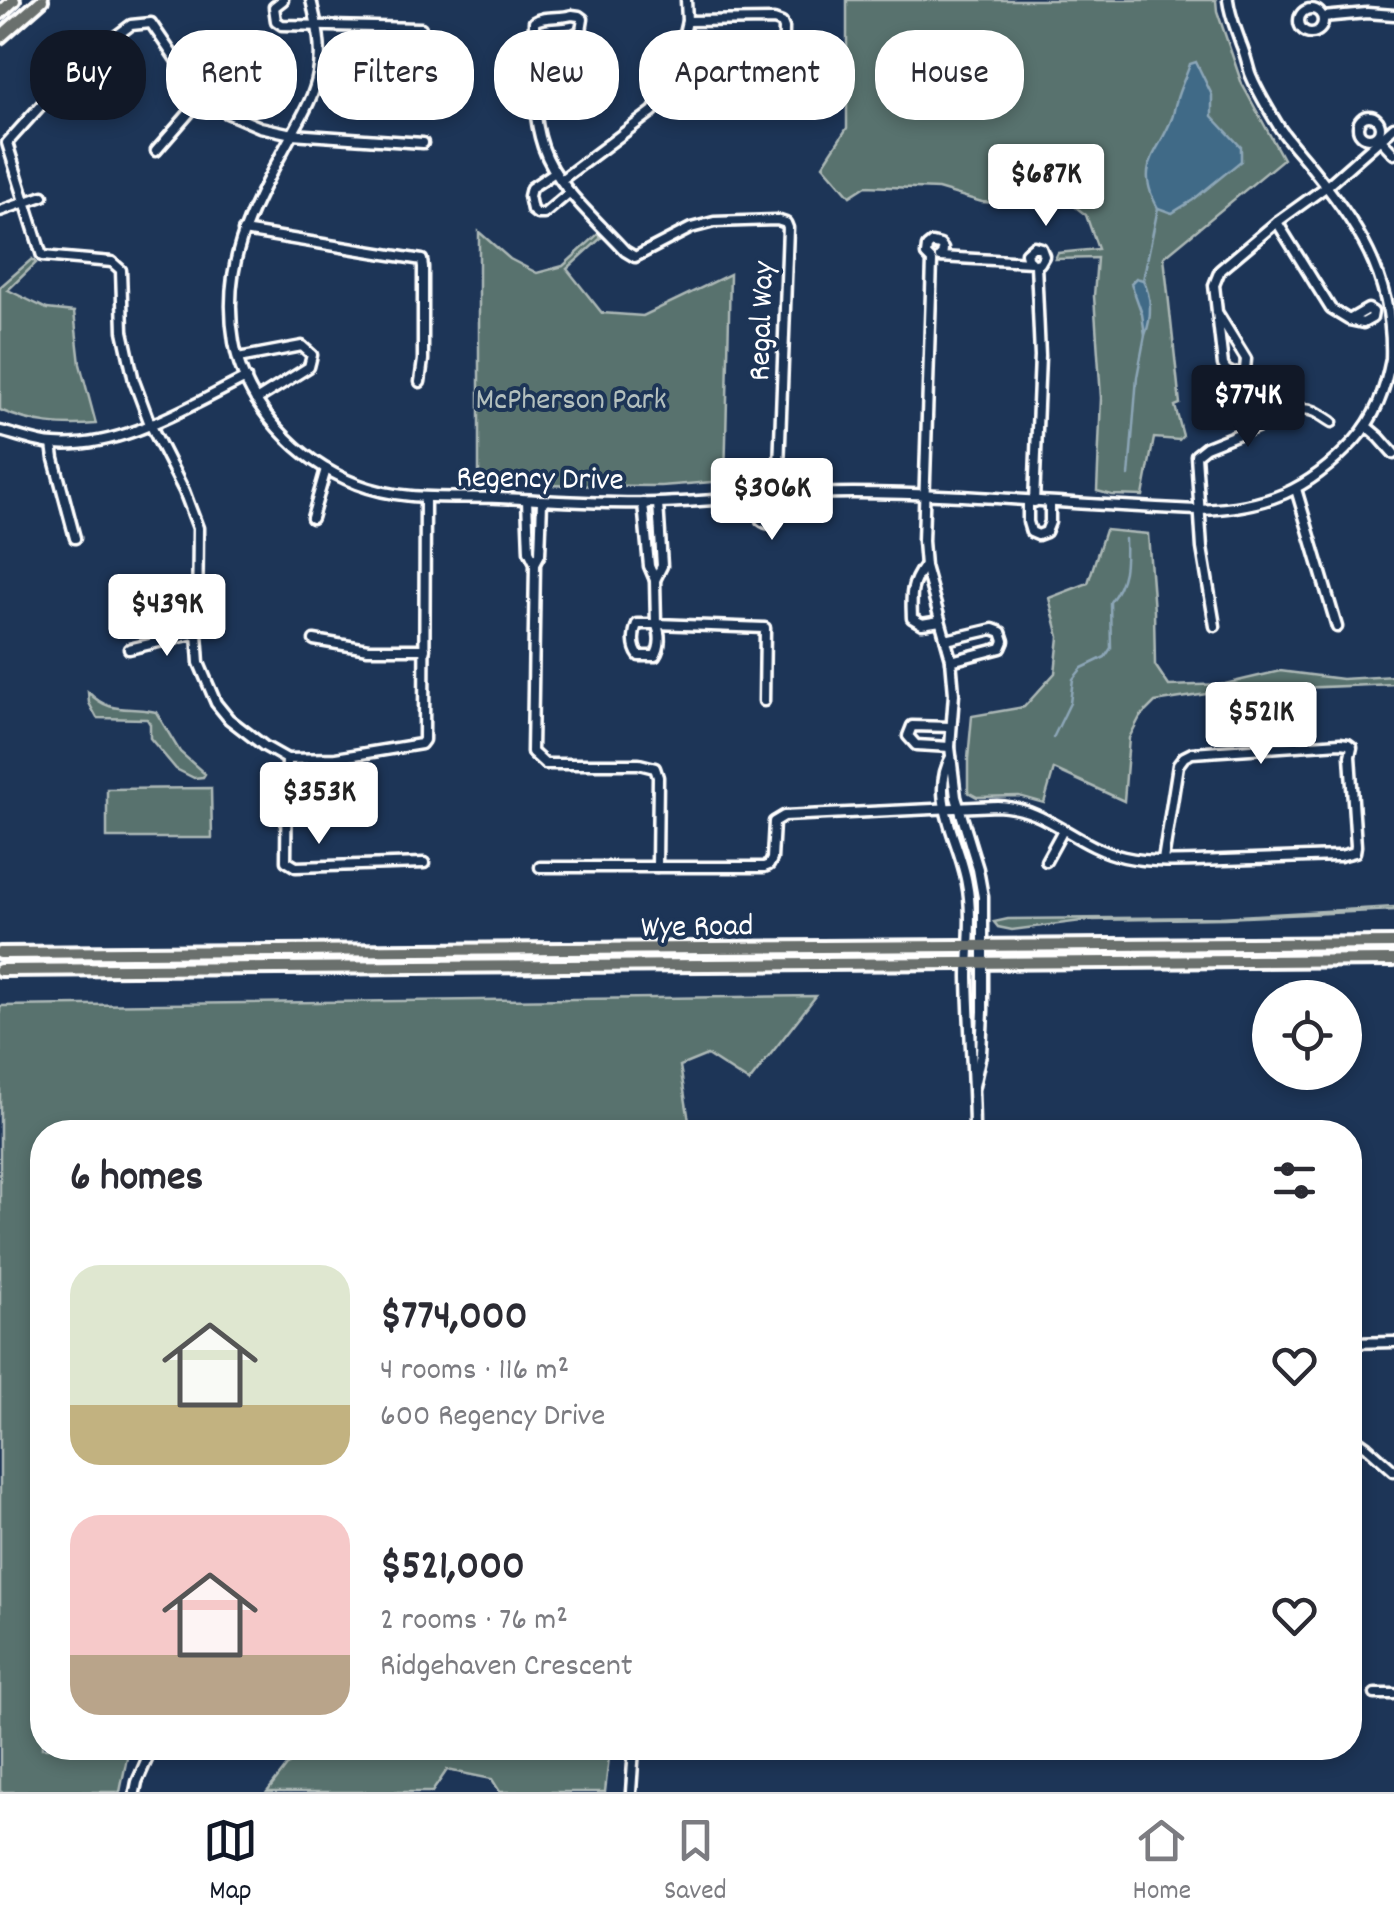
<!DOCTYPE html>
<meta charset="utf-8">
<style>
:root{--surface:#fff;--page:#f7f7f7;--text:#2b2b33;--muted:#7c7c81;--line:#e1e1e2;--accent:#111827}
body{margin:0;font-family:Dekko,sans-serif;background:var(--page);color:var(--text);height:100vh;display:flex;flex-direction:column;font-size:38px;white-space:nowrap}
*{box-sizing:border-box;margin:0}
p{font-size:32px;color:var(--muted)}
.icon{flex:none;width:55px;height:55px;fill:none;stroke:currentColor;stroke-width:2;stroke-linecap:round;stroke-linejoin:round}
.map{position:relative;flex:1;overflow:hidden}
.details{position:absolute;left:30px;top:1120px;width:1332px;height:640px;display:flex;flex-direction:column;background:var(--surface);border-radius:40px;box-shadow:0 5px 15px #0003}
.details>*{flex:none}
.top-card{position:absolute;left:30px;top:30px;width:1335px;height:90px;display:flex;gap:20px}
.tools{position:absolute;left:1252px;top:980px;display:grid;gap:20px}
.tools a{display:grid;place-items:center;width:110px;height:110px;border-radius:50%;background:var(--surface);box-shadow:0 5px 15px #0003;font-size:50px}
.price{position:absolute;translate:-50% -85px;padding:0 22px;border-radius:10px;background:#fff;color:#222;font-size:32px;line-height:65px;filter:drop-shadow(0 2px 5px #0008)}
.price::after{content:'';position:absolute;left:50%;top:60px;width:30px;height:22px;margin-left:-15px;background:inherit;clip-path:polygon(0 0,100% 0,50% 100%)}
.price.active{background:var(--accent);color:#fff}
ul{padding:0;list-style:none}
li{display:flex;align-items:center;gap:30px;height:250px;padding:0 40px}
li span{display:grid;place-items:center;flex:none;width:280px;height:200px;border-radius:30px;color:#555}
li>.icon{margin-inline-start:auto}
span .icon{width:120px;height:120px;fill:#fffc;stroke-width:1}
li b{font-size:42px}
h2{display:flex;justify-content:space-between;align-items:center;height:120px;padding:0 40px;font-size:42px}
.chip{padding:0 35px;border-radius:40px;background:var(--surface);box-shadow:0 5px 15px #0003;font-size:35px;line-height:90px}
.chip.active{background:var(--accent);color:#fff}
.dock{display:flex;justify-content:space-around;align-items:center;height:140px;border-top:2px solid var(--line);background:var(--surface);font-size:28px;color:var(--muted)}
.dock a{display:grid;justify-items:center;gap:5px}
.dock .active{color:var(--accent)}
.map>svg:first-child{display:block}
.green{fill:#59726e;stroke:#acb8b6;stroke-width:2.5}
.water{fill:#406a87;stroke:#8ca6b7;stroke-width:2.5}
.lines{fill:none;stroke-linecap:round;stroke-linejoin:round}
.stream{stroke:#8ca6b7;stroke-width:2.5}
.minor-casing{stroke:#fff;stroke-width:15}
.major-casing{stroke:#fff;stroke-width:18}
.minor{stroke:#1d3557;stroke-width:8}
.major{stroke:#6b706d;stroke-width:10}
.labels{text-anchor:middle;stroke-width:8;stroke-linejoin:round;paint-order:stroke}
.street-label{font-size:32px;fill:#fff;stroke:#1d3557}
.park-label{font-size:32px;fill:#b4c0be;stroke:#1d3557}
</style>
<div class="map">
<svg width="1394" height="1792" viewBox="0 0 1394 1792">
<rect width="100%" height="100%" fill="#1d3557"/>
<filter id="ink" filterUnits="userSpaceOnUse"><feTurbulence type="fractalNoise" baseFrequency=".01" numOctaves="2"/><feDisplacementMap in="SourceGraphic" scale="20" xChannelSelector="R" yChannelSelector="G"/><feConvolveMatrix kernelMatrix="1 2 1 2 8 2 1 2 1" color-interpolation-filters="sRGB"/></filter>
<g filter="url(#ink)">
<!-- green -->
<g class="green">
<path d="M 847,0 L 1216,0 L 1217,11 L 1242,84 L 1283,159 L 1164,257 L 1180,404 L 1175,406 L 1183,436 L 1179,440 L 1154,438 L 1143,496 L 1112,495 L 1097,491 L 1101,398 L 1094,296 L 1097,258 L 1055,259 L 1058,253 L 1098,249 L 1086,215 L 1064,198 L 1044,193 L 999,203 L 982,202 L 938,189 L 866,186 L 850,196 L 823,165 L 847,128 Z"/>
<path d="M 479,232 L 510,259 L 537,273 L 563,266 L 598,234 L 601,238 L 567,269 L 602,313 L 643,316 L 730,274 L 725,481 L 661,486 L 479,485 Z"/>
<path d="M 32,259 L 36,263 L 8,290 L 47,309 L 74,312 L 80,364 L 96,424 C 61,427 32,424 0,410 L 0,287 Z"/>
<path d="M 1105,530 L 1148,534 L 1154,611 L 1155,665 L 1169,686 L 1225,684 L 1280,671 L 1342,679 L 1394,676 L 1394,684 L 1226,691 L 1155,702 L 1140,717 L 1129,738 L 1124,801 L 1054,769 L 1044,803 L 1019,796 L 977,797 L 968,792 L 968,759 L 972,716 L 1024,707 L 1055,673 L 1059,637 L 1049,598 L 1088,583 Z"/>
<path d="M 88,692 C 112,716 127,705 156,712 L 180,752 L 205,774 L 203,777 L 194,778 L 176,769 L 150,738 L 150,724 L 147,719 L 97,718 L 89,703 Z"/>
<path d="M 211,788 L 212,838 L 107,838 L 107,789 Z"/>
<path d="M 1394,907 L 1394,910 L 1224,918 L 1089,920 L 1012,930 L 998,927 L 994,922 L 1008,919 L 1220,917 Z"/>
<path d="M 816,996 L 749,1082 L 707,1055 L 680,1066 L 689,1121 L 684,1132 L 42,1132 L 42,1748 L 129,1748 L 120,1792 L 0,1792 L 0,1006 Z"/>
<path d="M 301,1748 L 610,1748 L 605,1792 L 500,1792 L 492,1779 L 447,1770 L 432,1792 L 267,1792 Z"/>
</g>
<!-- water -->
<g class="water">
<path d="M 1196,62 L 1212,95 L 1212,116 L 1241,147 L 1241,161 L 1193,200 L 1172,213 L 1158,208 C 1134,166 1158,155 1172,118 C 1173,117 1175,104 1176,102 C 1179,89 1186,77 1190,64 Z"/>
<path d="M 1136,278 L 1143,280 C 1152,297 1152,318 1145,335 L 1142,314 L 1131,283 Z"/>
</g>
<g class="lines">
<!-- stream -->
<g class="stream">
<path d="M 1143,280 L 1158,208"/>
<path d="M 1129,476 L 1137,377 L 1145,335"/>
<path d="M 1053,738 L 1070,703 L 1073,679 L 1082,668 L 1105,657 L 1111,648 L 1110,602 C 1126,582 1126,563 1125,539"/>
</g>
<defs>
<g id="minor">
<path d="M 283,0 L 274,7 L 276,21 L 282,25 L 421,28"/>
<path d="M 311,0 C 317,24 323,49 318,74 C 314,97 302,116 291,136 C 254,205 220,260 234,342 C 245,406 298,461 357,484 C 403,502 450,496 499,498 C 551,500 604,505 657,503 C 722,501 787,493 853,493 C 968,493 1084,506 1199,510 C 1266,508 1308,491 1354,441 C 1376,417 1385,390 1391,359 C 1394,275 1356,223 1308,163 C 1298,151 1287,139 1279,127 C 1269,110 1257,91 1250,73 C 1247,63 1245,53 1241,44 C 1236,29 1230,16 1228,0"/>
<circle cx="1311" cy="21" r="12"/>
<path d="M 572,15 L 579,16 L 583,19 L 581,31 L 573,35 L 534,38 L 534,22 C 544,15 560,19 572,15 Z"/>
<path d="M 1323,17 L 1367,13 L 1394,15"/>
<path d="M 687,21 L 774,20 L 782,23 L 784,28 L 783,94"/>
<path d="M 534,38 C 534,74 531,112 543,147 C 557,188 597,220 625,251 L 635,257 L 691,228 L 714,222 L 777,220 L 786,223 L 788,228 L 777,521 C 771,525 766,524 761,520 L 758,496"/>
<circle cx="783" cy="103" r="9"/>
<circle cx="1369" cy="127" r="11"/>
<path d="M 1380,139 L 1394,154"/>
<path d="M 423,143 L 292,134 L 260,127 L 227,113 L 202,98 L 151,23 L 131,25 L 77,65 L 7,143 L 42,256 L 112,262 L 121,270 L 123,331 L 134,381 L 150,424 L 184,491 L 198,528 L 197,633 L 199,663 L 216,703 L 229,719 L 264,746 L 287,759 L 336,758 L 415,745 L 421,744 L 424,740 L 425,498"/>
<path d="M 156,151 L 202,98"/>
<path d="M 555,172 L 531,188 L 529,196 L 532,210 L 537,214 L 544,214 L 570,192"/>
<path d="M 561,180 L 653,111 L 674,77 L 687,21 L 686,0"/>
<path d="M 0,211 L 43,196"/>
<path d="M 1277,222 L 1331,309 L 1349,320 L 1363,323 L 1372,318 L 1373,312 L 1368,309 L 1349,320"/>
<path d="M 243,231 L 422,260 L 423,267 L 423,360 L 420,382"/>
<path d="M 940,257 L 1031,262"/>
<path d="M 942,257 L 943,249 L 940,245 L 932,243 L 927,247 L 926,255 L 932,261 L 923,541 L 925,566 L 951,659 L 954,694 L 950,747 L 956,797 L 978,869 L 983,897 L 983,1011 L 981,1054 L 974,1086"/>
<path d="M 1028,261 L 1026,253 L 1034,246 L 1041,248 L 1044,256 L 1040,263 L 1036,264 L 1040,356 L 1034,502"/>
<path d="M 1217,312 L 1246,359 L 1245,370 L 1235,375 L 1226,370 L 1223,365 L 1214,285 L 1220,270 L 1277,222 L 1327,186 L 1394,127"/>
<path d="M 238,358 L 302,346 L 312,355 L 309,367 L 256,400"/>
<path d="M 1366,426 L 1379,437 L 1394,454"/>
<path d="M 0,431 C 17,435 36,443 54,444 C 122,449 187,407 246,378"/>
<path d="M 52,444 L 54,459 L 75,538"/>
<path d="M 1296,489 L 1337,627"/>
<path d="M 527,500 L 529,551 L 535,563"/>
<path d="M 542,502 L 540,554 L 535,563 L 532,752 L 545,764 L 639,764 L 655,768 L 658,777 L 657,867"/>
<path d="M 1028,502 L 1028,522 L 1031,532 L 1038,535 L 1046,532 L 1050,522 L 1050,503"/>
<path d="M 643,503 L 649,566 L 655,580"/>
<path d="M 658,503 L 662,566 L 655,580 L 656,624 C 661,633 661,647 655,656 L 639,656 C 632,647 633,634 637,624 L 656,624 L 765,628 L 764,701"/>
<path d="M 312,518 L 326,469"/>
<path d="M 924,566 C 910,585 911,595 912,618 L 922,624 L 940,621"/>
<path d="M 1215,626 L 1202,548 L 1196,455 L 1206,447 L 1299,410 C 1312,407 1321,415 1332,422"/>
<path d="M 314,640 L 368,649 L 425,649"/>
<path d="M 946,640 L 993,629 L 1001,632 L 1004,641 L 1001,648 L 951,661"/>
<path d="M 129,649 L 197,633"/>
<path d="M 950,747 L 916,745 L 908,736 L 912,726 L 951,727"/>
<path d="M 951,757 C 928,798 961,843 967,884 C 973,914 968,947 968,977 C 969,1029 974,1081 974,1132"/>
<path d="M 287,759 L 286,861 L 296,867 L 424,863"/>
<path d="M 1046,861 L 1063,830"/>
<path d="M 540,867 L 764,867 L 769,865 L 772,859 L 774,822 L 784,816 L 997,806 C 1049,808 1074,846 1124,857 C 1156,864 1191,861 1224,860 C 1262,859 1301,857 1340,856 L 1355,852 L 1356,846 L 1350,756 L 1352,747 L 1348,744 L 1340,743 L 1192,753 L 1184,757 L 1178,765 L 1163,860"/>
<path d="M 1350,1343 L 1394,1342"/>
<path d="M 1350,1435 L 1367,1447 L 1394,1471"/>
<path d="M 1375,1694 L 1394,1694"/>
<path d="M 135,1792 L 137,1782 L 152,1748"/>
<path d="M 631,1792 L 634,1748"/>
</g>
<g id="major">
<path d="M 0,13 L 14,0"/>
<path d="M 0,37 L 42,0"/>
<path d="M 0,953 L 1394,943"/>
<path d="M 0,970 L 1394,960"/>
</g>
</defs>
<!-- minor casing -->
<use href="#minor" class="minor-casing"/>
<!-- major casing -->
<use href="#major" class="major-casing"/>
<!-- minor -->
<use href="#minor" class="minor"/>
<!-- major -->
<use href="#major" class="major"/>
</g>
</g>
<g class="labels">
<!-- street labels -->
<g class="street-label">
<text transform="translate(759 321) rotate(-88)" y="11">Regal Way</text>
<text transform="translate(540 476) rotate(1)" y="11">Regency Drive</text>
<text transform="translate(697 924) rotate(-1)" y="11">Wye Road</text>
</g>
<!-- park labels -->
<g class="park-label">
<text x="571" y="408">McPherson Park</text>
</g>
</g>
</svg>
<div class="tools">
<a><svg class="icon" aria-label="locate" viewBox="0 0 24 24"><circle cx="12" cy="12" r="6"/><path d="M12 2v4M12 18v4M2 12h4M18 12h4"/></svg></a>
</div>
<b class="price" style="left:1046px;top:229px">$687K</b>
<b class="price active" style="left:1248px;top:450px">$774K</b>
<b class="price" style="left:772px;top:543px">$306K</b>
<b class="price" style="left:167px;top:659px">$439K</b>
<b class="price" style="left:1261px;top:767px">$521K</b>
<b class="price" style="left:319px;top:847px">$353K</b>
<div class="top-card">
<a class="chip active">Buy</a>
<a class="chip">Rent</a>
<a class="chip">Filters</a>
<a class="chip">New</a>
<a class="chip">Apartment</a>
<a class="chip">House</a>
</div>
<section class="details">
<h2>6 homes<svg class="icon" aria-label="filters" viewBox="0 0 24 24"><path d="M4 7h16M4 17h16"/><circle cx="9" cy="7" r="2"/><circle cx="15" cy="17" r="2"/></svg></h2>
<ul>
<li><span style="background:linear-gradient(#dfe7d0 70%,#c2b280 0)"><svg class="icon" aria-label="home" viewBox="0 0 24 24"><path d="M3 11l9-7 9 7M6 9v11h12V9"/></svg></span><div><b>$774,000</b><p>4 rooms · 116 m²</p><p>600 Regency Drive</p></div><svg class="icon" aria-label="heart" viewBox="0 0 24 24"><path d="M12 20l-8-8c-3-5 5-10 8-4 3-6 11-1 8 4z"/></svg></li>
<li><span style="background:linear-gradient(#f6c9c9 70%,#b9a48a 0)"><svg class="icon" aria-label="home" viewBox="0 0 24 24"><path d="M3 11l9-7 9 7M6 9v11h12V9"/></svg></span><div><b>$521,000</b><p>2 rooms · 76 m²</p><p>Ridgehaven Crescent</p></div><svg class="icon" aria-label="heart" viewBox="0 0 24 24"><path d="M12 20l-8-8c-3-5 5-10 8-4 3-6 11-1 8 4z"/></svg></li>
</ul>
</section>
</div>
<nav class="dock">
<a class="active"><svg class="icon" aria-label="map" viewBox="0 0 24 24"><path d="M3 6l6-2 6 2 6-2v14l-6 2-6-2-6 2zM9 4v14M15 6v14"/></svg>Map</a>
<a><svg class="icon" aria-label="saved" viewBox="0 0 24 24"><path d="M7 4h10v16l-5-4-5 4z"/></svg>Saved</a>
<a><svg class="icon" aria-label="home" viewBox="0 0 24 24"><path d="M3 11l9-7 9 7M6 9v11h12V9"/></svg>Home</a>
</nav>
